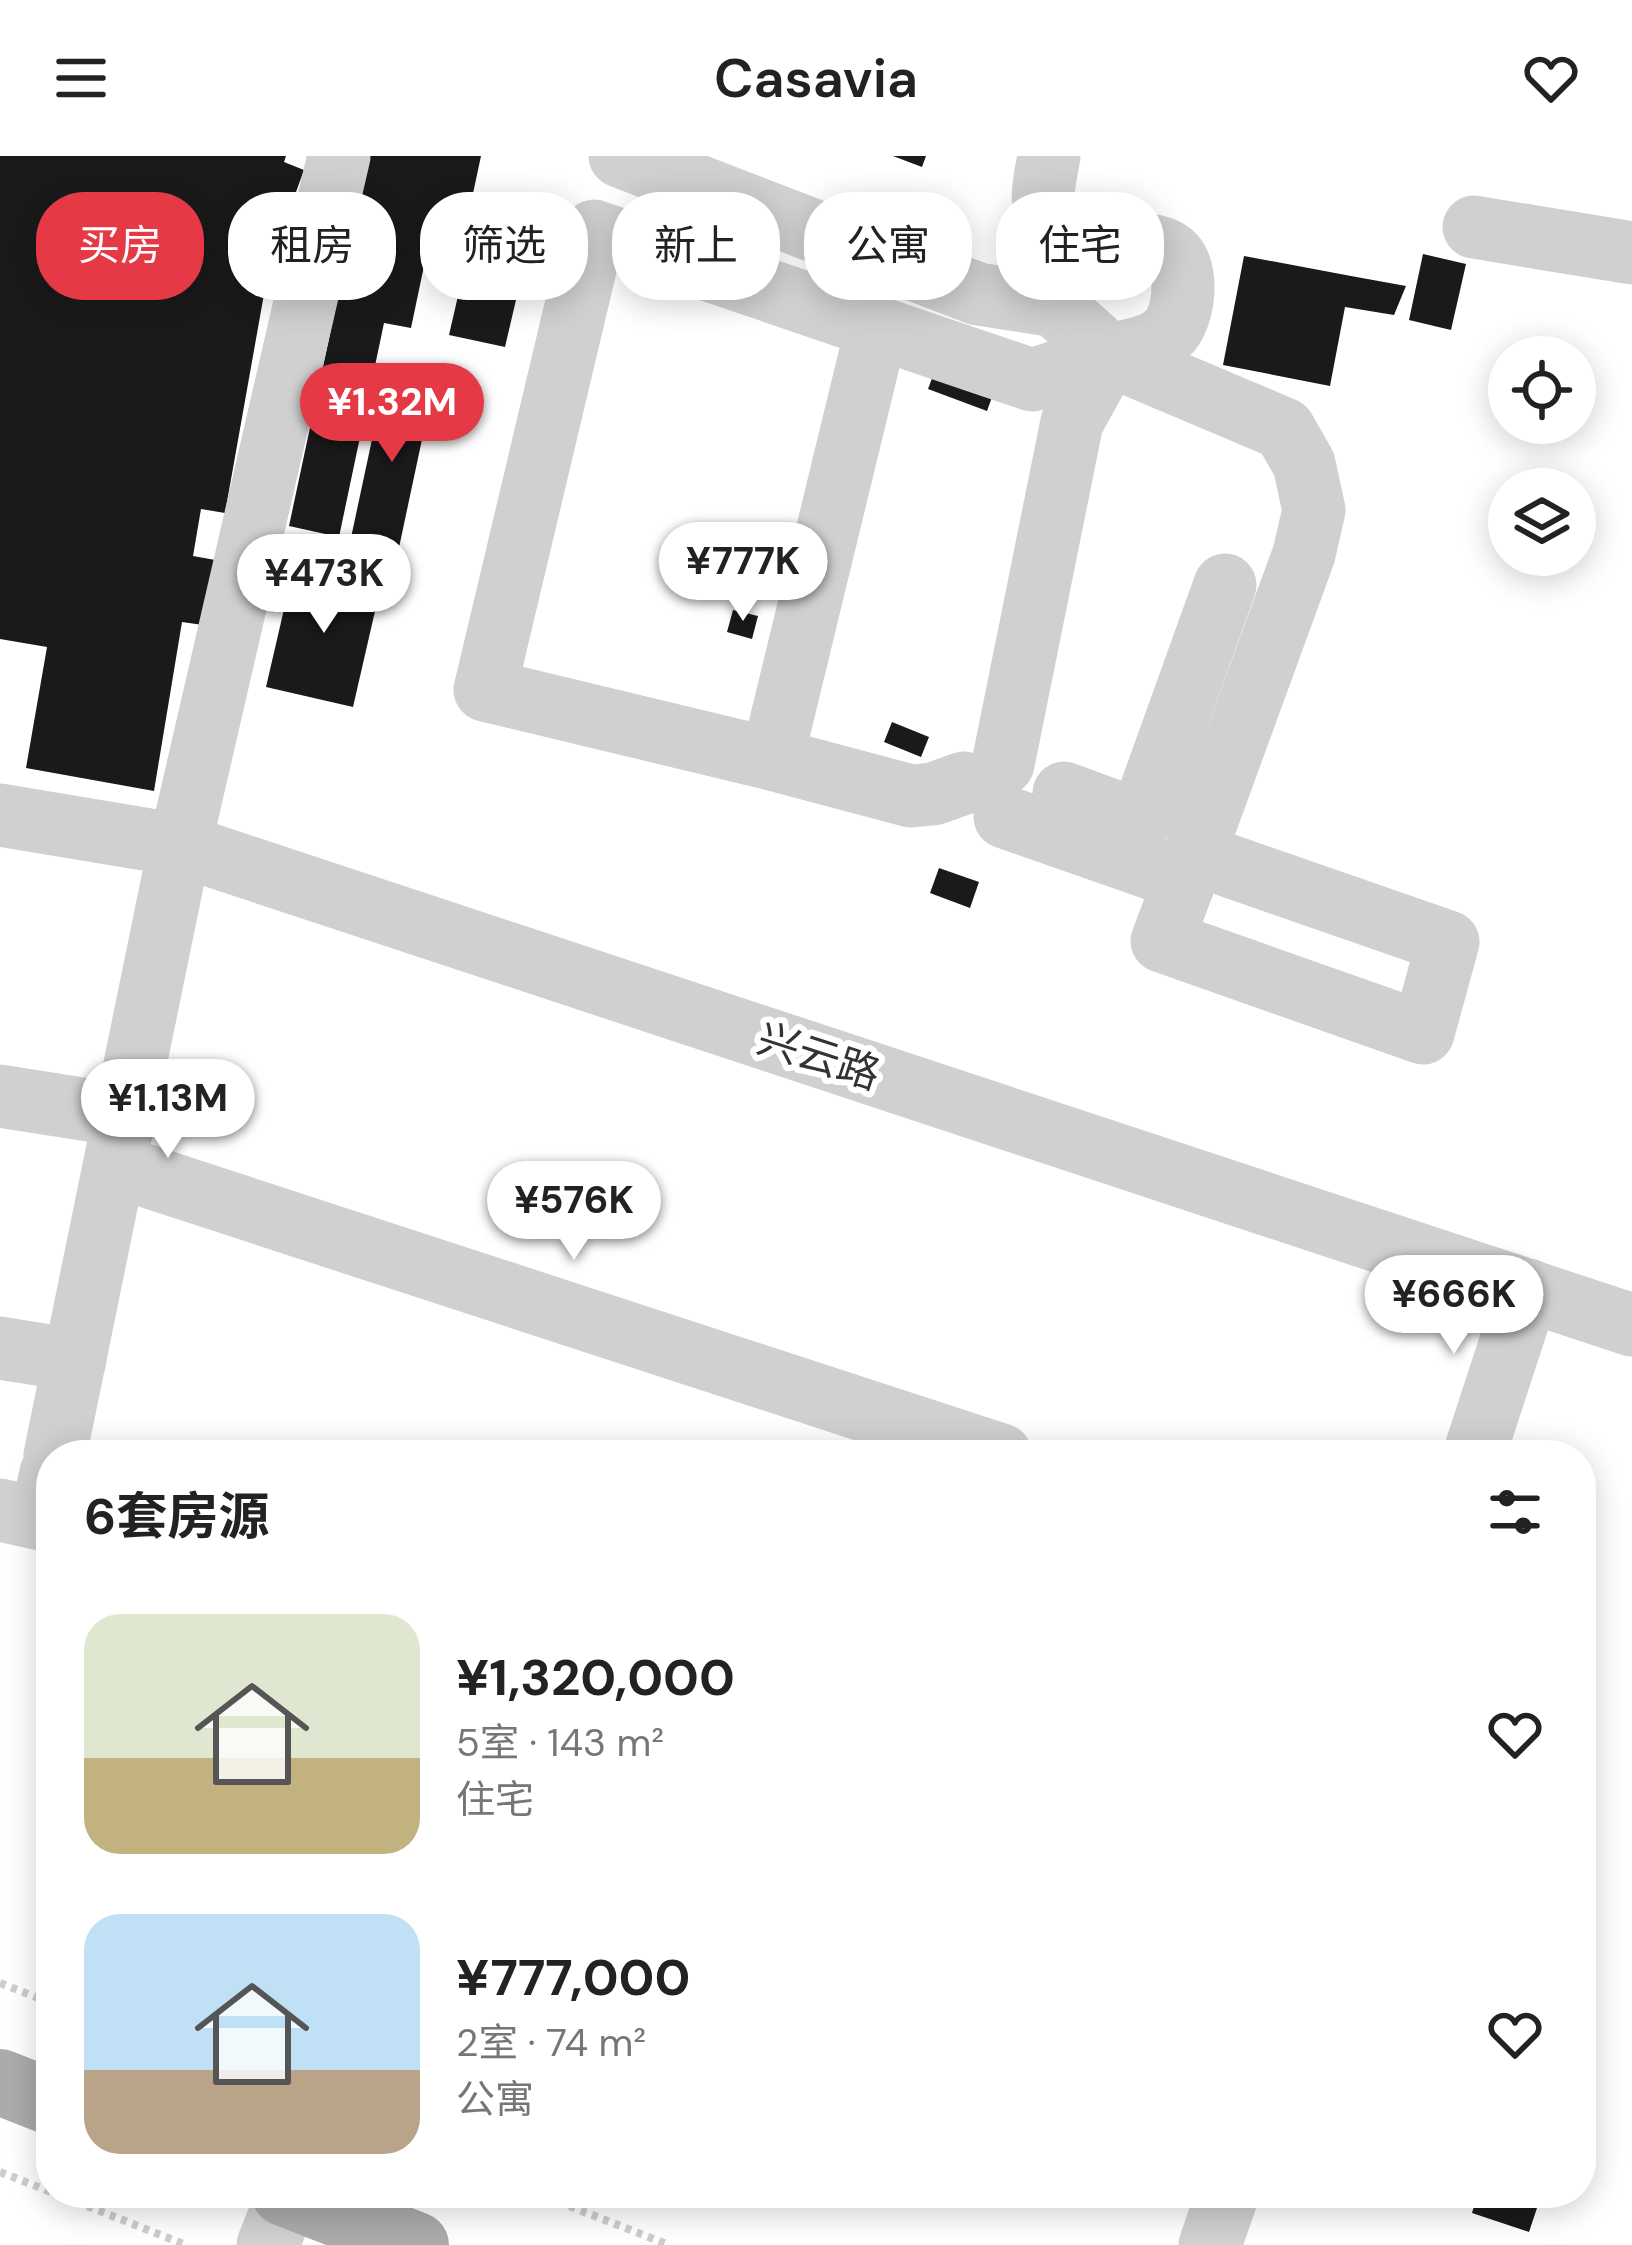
<!DOCTYPE html>
<html lang="zh">
<meta charset="utf-8">
<style>
:root{--surface:#fff;--page:#f2f2f2;--text:#222;--muted:#767676;--accent:#e63946}
body{margin:0;font-family:"DM Sans","Noto Sans SC",sans-serif;background:var(--page);color:var(--text);height:100vh;display:flex;flex-direction:column;font-size:45px;white-space:nowrap}
*{box-sizing:border-box;margin:0}
p{font-size:39px;color:var(--muted)}
.icon{flex:none;width:66px;height:66px;fill:none;stroke:currentColor;stroke-width:2;stroke-linecap:round;stroke-linejoin:round}
.map{position:relative;flex:1;overflow:hidden}
.drawer{position:absolute;left:36px;top:1284px;width:1560px;height:768px;display:flex;flex-direction:column;background:var(--surface);border-radius:48px;box-shadow:0 6px 30px #0003}
.drawer>*{flex:none}
.top-card{position:absolute;left:36px;top:36px;width:1560px;height:108px;display:flex;gap:24px}
.fabs{position:absolute;left:1488px;top:180px;display:grid;gap:24px}
.fabs a{display:grid;place-items:center;width:108px;height:108px;border-radius:50%;background:var(--surface);box-shadow:0 6px 30px #0003;font-size:60px}
.price{position:absolute;translate:-50% -102px;padding:0 27px;border-radius:42px;background:#fff;color:#222;font-size:39px;line-height:78px;filter:drop-shadow(0 3px 6px #0008)}
.price::after{content:'';position:absolute;left:50%;top:72px;width:36px;height:27px;margin-left:-18px;background:inherit;clip-path:polygon(0 0,100% 0,50% 100%)}
.price.on{background:var(--accent);color:#fff}
ul{padding:0;list-style:none}
li{display:flex;align-items:center;gap:36px;height:300px;padding:0 48px}
li span{display:grid;place-items:center;flex:none;width:336px;height:240px;border-radius:36px;color:#555}
li>.icon{margin-inline-start:auto}
span .icon{width:144px;height:144px;fill:#fffc;stroke-width:1}
li b{font-size:51px}
h2{display:flex;justify-content:space-between;align-items:center;height:144px;padding:0 48px;font-size:51px}
.pill{padding:0 42px;border-radius:48px;background:var(--surface);box-shadow:0 6px 30px #0003;font-size:42px;line-height:108px}
.pill.on{background:var(--accent);color:#fff}
header{display:flex;justify-content:space-between;align-items:center;height:156px;padding:0 48px;background:var(--surface);font-size:54px;font-weight:600}
.map>svg:first-child{display:block}
.building{fill:#1a1a1a}
.lines{fill:none;stroke-linecap:round;stroke-linejoin:round}
.path{stroke:#cdcdcd;stroke-width:8;stroke-dasharray:6 6;stroke-linecap:butt}
.minor{stroke:#d0d0d0;stroke-width:63}
.major{stroke:#ababab;stroke-width:66}
.labels{text-anchor:middle;stroke-width:12;stroke-linejoin:round;paint-order:stroke}
.street-label{font-size:42px;fill:#333;stroke:#fff}
</style>
<header><svg class="icon" aria-label="menu" viewBox="0 0 24 24"><path d="M4 6h16M4 12h16M4 18h16"/></svg>Casavia<svg class="icon" aria-label="heart" viewBox="0 0 24 24"><path d="M12 20l-8-8c-3-5 5-10 8-4 3-6 11-1 8 4z"/></svg></header>
<div class="map">
<svg width="1632" height="2089" viewBox="0 0 1632 2089">
<rect width="100%" height="100%" fill="#fff"/>
<!-- building -->
<g class="building">
<path d="M 0,0 L 286,0 L 284,6 L 304,14 L 269,110 L 225,357 L 201,353 L 193,400 L 221,405 L 210,470 L 182,466 L 154,635 L 26,612 L 47,491 L 0,483 Z"/>
<path d="M 368,0 L 481,0 L 456,117 L 424,110 L 411,172 L 384,167 L 339,381 L 289,370 Z"/>
<path d="M 893,0 L 926,0 L 922,11 Z"/>
<path d="M 473,75 L 529,88 L 505,191 L 449,179 Z"/>
<path d="M 1423,98 L 1466,108 L 1451,174 L 1409,164 Z"/>
<path d="M 1244,100 L 1351,120 L 1406,130 L 1394,159 L 1345,151 L 1330,230 L 1223,209 Z"/>
<path d="M 937,209 L 996,230 L 987,255 L 928,233 Z"/>
<path d="M 386,218 L 434,227 L 397,401 L 349,391 Z"/>
<path d="M 294,410 L 381,429 L 353,551 L 266,531 Z"/>
<path d="M 733,454 L 758,460 L 752,483 L 727,476 Z"/>
<path d="M 892,566 L 929,581 L 921,601 L 884,586 Z"/>
<path d="M 939,712 L 979,726 L 970,752 L 930,737 Z"/>
<path d="M 1587,1874 L 1593,1944 L 1581,1945 L 1581,1875 Z"/>
<path d="M 1478,2037 L 1542,2037 L 1529,2076 L 1472,2057 Z"/>
</g>
<g class="lines">
<!-- path -->
<g class="path">
<path d="M 0,1827 L 51,1847"/>
<path d="M 0,2016 L 51,2036"/>
<path d="M 54,2037 L 186,2089"/>
<path d="M 536,2037 L 669,2089"/>
</g>
<!-- minor -->
<g class="minor">
<path d="M 620,0 L 978,138 L 1055,150 L 1109,199 C 1130,194 1154,192 1170,175 C 1179,165 1183,145 1183,131 C 1182,53 1092,115 1054,73 C 1036,53 1045,23 1049,0"/>
<path d="M 1474,71 L 1632,97"/>
<path d="M 877,171 L 772,603 L 911,640 L 933,638 L 964,627"/>
<path d="M 772,603 L 485,534 L 594,75 L 1032,224 L 1109,199 L 1284,273 L 1304,308 L 1314,354 L 1304,398 L 1185,724 L 1005,661"/>
<path d="M 1003,608 L 1072,266 L 1109,199"/>
<path d="M 1064,637 L 1140,665 L 1225,429"/>
<path d="M 0,659 L 180,689 L 1632,1169"/>
<path d="M 1185,724 L 1162,785 L 1423,877 L 1448,786 L 1195,698"/>
<path d="M 0,940 L 127,960"/>
<path d="M 116,1010 L 1001,1299"/>
<path d="M 0,1192 L 75,1204"/>
<path d="M 55,1299 L 180,689 L 339,0"/>
<path d="M 1474,1299 L 1528,1134"/>
<path d="M 0,1354 L 41,1363 L 51,1317"/>
<path d="M 268,2089 L 288,2038"/>
<path d="M 1210,2089 L 1228,2037"/>
</g>
<!-- major -->
<g class="major">
<path d="M 0,1926 L 51,1946"/>
<path d="M 284,2037 L 416,2089"/>
</g>
</g>
<g class="labels">
<!-- street labels -->
<g class="street-label">
<text transform="translate(819 900) rotate(18)" y="15">兴云路</text>
</g>
</g>
</svg>
<div class="fabs">
<a><svg class="icon" aria-label="locate" viewBox="0 0 24 24"><circle cx="12" cy="12" r="6"/><path d="M12 2v4M12 18v4M2 12h4M18 12h4"/></svg></a>
<a><svg class="icon" aria-label="layers" viewBox="0 0 24 24"><path d="M12 4l9 5-9 5-9-5zM3 14l9 5 9-5"/></svg></a>
</div>
<b class="price on" style="left:392px;top:309px">¥1.32M</b>
<b class="price" style="left:743px;top:468px">¥777K</b>
<b class="price" style="left:324px;top:480px">¥473K</b>
<b class="price" style="left:168px;top:1005px">¥1.13M</b>
<b class="price" style="left:574px;top:1107px">¥576K</b>
<b class="price" style="left:1454px;top:1201px">¥666K</b>
<div class="top-card">
<a class="pill on">买房</a>
<a class="pill">租房</a>
<a class="pill">筛选</a>
<a class="pill">新上</a>
<a class="pill">公寓</a>
<a class="pill">住宅</a>
</div>
<section class="drawer">
<h2>6套房源<svg class="icon" aria-label="filters" viewBox="0 0 24 24"><path d="M4 7h16M4 17h16"/><circle cx="9" cy="7" r="2"/><circle cx="15" cy="17" r="2"/></svg></h2>
<ul>
<li><span style="background:linear-gradient(#dfe7d0 60%,#c2b280 0)"><svg class="icon" aria-label="home" viewBox="0 0 24 24"><path d="M3 11l9-7 9 7M6 9v11h12V9"/></svg></span><div><b>¥1,320,000</b><p>5室 · 143 m²</p><p>住宅</p></div><svg class="icon" aria-label="heart" viewBox="0 0 24 24"><path d="M12 20l-8-8c-3-5 5-10 8-4 3-6 11-1 8 4z"/></svg></li>
<li><span style="background:linear-gradient(#bfe0f5 65%,#b9a48a 0)"><svg class="icon" aria-label="home" viewBox="0 0 24 24"><path d="M3 11l9-7 9 7M6 9v11h12V9"/></svg></span><div><b>¥777,000</b><p>2室 · 74 m²</p><p>公寓</p></div><svg class="icon" aria-label="heart" viewBox="0 0 24 24"><path d="M12 20l-8-8c-3-5 5-10 8-4 3-6 11-1 8 4z"/></svg></li>
</ul>
</section>
</div>
